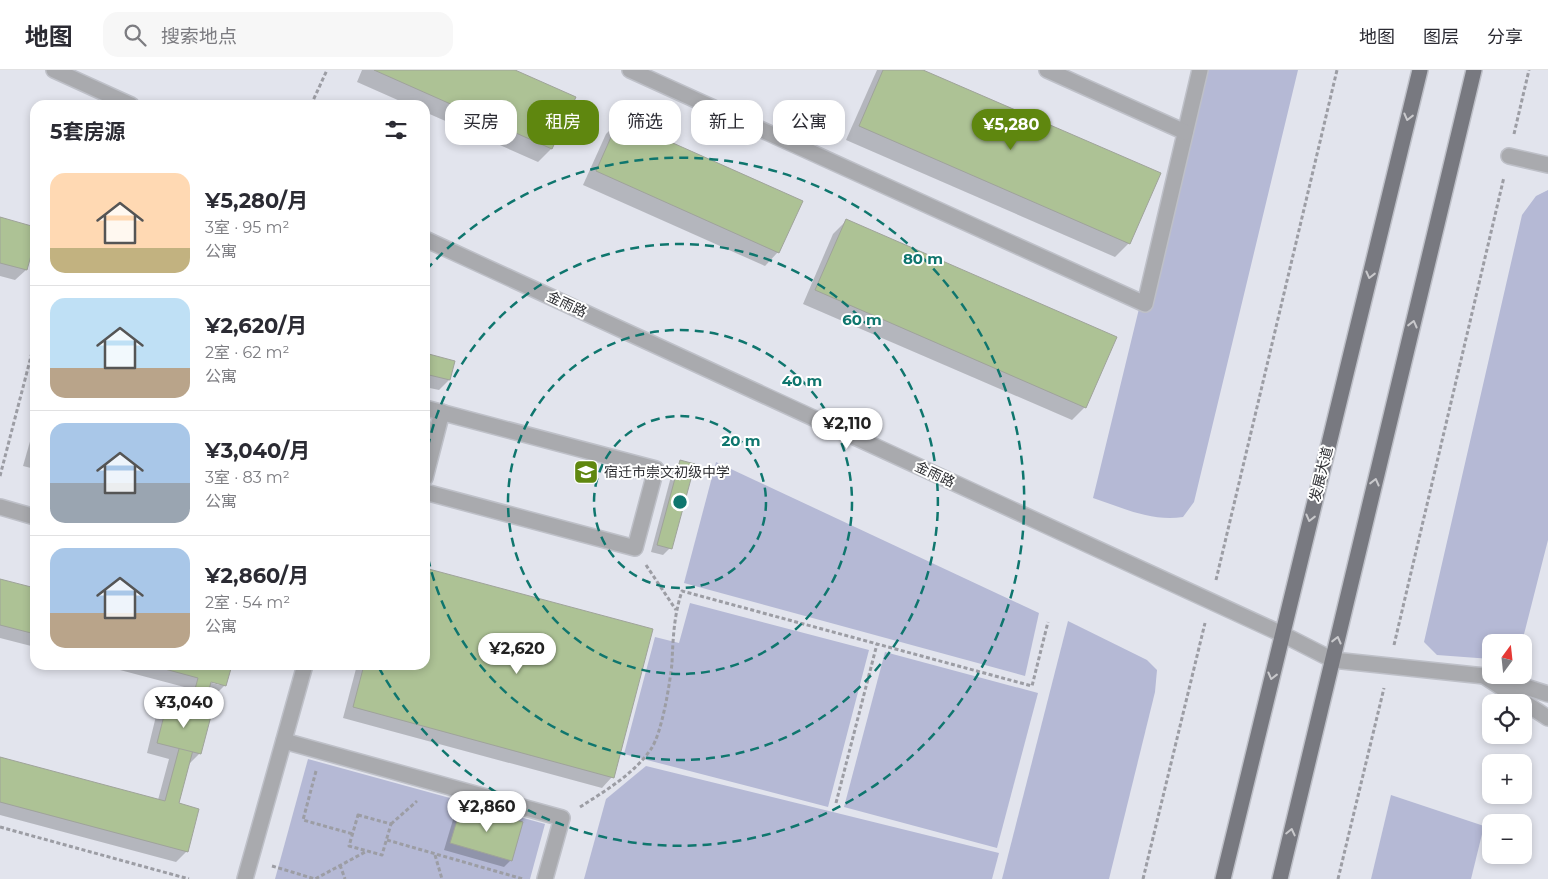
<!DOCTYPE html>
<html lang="zh">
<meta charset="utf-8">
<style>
:root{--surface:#fff;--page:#f7f7f7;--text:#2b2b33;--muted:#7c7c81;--line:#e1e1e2;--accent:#5f870f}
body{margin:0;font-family:Montserrat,"Noto Sans SC",sans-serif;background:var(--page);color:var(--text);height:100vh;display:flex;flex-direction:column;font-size:19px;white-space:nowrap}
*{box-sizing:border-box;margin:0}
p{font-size:16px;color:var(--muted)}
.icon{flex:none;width:28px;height:28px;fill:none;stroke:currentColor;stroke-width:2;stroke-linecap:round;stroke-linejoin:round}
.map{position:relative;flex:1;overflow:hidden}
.panel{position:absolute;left:30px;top:30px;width:400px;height:570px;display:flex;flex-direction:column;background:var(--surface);border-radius:15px;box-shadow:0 2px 8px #0003}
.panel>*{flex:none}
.top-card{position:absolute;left:445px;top:30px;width:475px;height:45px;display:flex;gap:10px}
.needle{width:32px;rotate:15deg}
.tools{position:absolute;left:1482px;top:564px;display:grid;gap:10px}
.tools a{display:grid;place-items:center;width:50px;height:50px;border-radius:10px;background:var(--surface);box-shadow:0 2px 8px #0003;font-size:25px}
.price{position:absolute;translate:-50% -42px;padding:0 11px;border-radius:18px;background:#fff;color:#222;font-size:16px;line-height:32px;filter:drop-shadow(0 1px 2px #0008)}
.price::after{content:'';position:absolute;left:50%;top:30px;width:15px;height:11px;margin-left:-8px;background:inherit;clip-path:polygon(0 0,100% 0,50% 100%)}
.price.active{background:var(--accent);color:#fff}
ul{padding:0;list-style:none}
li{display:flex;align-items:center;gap:15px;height:125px;padding:0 20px}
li+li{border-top:1px solid var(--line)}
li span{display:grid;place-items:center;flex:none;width:140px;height:100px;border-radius:15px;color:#555}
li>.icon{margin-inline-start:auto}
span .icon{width:60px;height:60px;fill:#fffc;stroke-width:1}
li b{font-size:21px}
h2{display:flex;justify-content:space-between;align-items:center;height:60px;padding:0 20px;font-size:21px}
.chip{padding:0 18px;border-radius:15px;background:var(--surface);box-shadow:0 2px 8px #0003;font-size:18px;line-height:45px}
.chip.active{background:var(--accent);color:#fff}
header{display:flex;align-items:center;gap:30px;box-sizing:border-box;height:70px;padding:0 25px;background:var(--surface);border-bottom:1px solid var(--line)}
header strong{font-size:24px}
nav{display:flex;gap:28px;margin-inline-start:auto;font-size:18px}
.search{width:350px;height:45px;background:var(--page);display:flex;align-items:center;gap:12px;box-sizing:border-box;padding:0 18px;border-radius:15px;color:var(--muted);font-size:19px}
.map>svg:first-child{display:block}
.green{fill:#b5b9d5}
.shadow{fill:#0003;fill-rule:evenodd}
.building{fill:#adc295;stroke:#9fa39a}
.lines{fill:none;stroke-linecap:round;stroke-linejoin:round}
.lane-casing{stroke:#bec0c8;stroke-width:18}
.street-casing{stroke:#bec0c8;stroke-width:18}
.primary-casing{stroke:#bec0c8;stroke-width:18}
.path{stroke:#9c9da4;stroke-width:3;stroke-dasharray:4 2.5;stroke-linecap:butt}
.lane{stroke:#a9aaae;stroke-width:15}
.street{stroke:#a9aaae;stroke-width:15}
.primary{stroke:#787980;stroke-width:15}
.oneway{stroke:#c9c9cc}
.ring{fill:none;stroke:#0f766e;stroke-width:2.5;stroke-dasharray:9 6}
.labels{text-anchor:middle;stroke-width:4;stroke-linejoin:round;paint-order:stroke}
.street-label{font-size:14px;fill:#303135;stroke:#fff}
.poi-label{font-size:14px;fill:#303135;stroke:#fff;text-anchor:start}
.centre{fill:#0f766e;stroke:#fff;stroke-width:2.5}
.ring-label{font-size:15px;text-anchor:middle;font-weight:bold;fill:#0f766e;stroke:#fff;stroke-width:4;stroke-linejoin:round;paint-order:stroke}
</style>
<header>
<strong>地图</strong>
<div class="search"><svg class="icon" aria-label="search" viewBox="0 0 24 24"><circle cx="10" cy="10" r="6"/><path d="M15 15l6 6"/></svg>搜索地点</div>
<nav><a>地图</a><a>图层</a><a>分享</a></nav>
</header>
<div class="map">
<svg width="1548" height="809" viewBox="0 0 1548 809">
<rect width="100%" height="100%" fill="#e2e4ed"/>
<!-- green -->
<g class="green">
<path d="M 1197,0 L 1298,0 L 1194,432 L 1183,447 C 1152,452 1123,438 1093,428 Z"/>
<path d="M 1548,120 L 1548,470 L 1522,572 L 1491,572 L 1491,589 L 1437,585 L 1424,572 L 1522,145 L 1536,126 Z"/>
<path d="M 716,392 L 1039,543 L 1025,606 L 684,513 Z"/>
<path d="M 690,533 L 869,580 L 828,737 L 624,684 L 655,567 L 679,573 Z"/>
<path d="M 1068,551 L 1147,590 L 1157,600 L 1155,622 L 1109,809 L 1002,809 Z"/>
<path d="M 885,582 L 1038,623 L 997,778 L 844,737 Z"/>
<path d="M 308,689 L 545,754 L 530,809 L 275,809 Z"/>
<path d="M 646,696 L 999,783 L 992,809 L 584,809 L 606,729 Z"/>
<path d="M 1391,725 L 1484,756 L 1471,809 L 1371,809 Z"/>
</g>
<!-- shadow -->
<g class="shadow">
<path d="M 362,0 L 512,0 L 574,28 L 551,79 L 538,92 L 425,42 L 425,35 L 409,35 L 357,12 Z"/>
<path d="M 877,0 L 919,0 L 1129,173 L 1115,187 L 846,70 Z"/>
<path d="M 620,50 L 778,182 L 765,196 L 583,115 L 606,64 Z"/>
<path d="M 0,149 L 35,158 L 35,166 L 26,200 L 15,210 L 0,206 Z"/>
<path d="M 846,151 L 1085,337 L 1072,350 L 803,234 L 833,164 Z"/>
<path d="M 425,285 L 449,310 L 439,320 L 425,317 Z"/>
<path d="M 35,354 L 35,399 L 23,396 Z"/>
<path d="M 680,392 L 670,478 L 663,485 L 651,482 L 673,399 Z"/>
<path d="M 425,499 L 612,707 L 602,718 L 343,648 L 357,595 L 425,595 Z"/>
<path d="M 0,510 L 35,520 L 35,577 L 0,568 Z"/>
<path d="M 101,595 L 230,595 L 225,615 L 214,626 L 206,623 L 201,644 L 200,683 L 189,694 L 177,734 L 187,781 L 176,792 L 0,745 L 0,688 L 158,730 L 169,689 L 147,683 L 156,646 L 167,635 L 182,639 L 188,618 ZM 204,611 L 220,613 L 220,615 Z"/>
<path d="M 462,735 L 511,790 L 504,797 L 444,780 L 455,743 Z"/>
</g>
<!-- building -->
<g class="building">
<path d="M 374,0 L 515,0 L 576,27 L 552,79 Z"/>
<path d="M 883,0 L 923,0 L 1161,103 L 1130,174 L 859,56 Z"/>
<path d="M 619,49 L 803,131 L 779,183 L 596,101 Z"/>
<path d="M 0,147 L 35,157 L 35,171 L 27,200 L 0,193 Z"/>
<path d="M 846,149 L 1117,267 L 1086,338 L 815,220 Z"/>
<path d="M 425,283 L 455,291 L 450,310 L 425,304 Z"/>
<path d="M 680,390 L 695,394 L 672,479 L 657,475 Z"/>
<path d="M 425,498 L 653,559 L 614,708 L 353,637 L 364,595 L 425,595 Z"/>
<path d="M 0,509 L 35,518 L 35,564 L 0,555 Z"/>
<path d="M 150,595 L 232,595 L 226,616 L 211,612 L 179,733 L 199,739 L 188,782 L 0,732 L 0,687 L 165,731 L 198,608 Z"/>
<path d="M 167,634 L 211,646 L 201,684 L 157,673 Z"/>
<path d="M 462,734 L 523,752 L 512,791 L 450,773 Z"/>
</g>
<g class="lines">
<defs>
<g id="lane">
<path d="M 630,0 L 1145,234 L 1200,0"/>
<path d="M 1047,0 L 1185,62"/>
<path d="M 425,338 L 656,399 L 635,478 L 425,422"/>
<path d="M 425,408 L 442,342"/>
<path d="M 0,437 L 35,447"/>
<path d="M 1282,564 L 1333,590 L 1494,607 L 1548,624"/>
<path d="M 284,671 L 562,748 L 545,809"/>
<path d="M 245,809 L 305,595"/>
</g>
<g id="street">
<path d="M 54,0 L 131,35"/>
<path d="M 1509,86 L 1548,95"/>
<path d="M 425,169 L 1282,564"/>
<path d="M 1484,606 L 1548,648"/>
</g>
<g id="primary">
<path d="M 1223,809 L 1420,0"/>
<path d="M 1280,809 L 1474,0"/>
</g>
</defs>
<!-- lane casing -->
<use href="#lane" class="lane-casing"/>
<!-- street casing -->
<use href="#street" class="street-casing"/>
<!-- primary casing -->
<use href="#primary" class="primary-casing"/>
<!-- path -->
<g class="path">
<path d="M 311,35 L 327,0"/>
<path d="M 1514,64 L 1529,0"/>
<path d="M 0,406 L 35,271"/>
<path d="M 646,495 L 676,540"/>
<path d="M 1216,510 L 1337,0"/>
<path d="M 1394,575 L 1504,107"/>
<path d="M 316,701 L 303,750 L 353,764"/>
<path d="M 836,733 L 877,574"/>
<path d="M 580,737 C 605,721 634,704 651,679 C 662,663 670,613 672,593 C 673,568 674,545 682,521 L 1032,616 L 1048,552"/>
<path d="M 358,745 L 391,754 L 382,785 L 349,776 Z"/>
<path d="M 391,754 L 417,731"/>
<path d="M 0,757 L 189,809"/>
<path d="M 387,770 L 523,809"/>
<path d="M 435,785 L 442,809"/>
<path d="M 340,795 L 345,809"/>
<path d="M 272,796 L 315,809 L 367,781"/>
<path d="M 1143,809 L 1205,553"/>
<path d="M 1338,809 L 1384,618"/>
</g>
<!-- lane -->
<use href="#lane" class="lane"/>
<!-- street -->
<use href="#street" class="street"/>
<!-- primary -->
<use href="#primary" class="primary"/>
</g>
<!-- one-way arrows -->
<defs><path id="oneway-chevron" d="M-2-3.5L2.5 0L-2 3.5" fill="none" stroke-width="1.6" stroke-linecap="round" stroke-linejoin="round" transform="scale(1.25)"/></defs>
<g class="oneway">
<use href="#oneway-chevron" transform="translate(1408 47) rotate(104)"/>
<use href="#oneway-chevron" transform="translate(1370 205) rotate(104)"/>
<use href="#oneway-chevron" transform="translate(1413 254) rotate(-76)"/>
<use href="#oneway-chevron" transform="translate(1375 412) rotate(-76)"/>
<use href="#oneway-chevron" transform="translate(1310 448) rotate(104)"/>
<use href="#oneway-chevron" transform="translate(1337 570) rotate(-76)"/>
<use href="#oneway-chevron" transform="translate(1272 606) rotate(104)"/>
<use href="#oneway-chevron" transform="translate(1291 762) rotate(-77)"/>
</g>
<!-- distance rings -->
<g class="ring">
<circle cx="680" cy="432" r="86"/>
<circle cx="680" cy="432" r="172"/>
<path d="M425 392A258 258 0 1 1 425 472"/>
<path d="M426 200A344 344 0 1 1 378 596"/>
</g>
<!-- icons -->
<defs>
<symbol id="school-square" viewBox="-11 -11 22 22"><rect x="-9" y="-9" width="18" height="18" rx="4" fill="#5f870f" stroke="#fff"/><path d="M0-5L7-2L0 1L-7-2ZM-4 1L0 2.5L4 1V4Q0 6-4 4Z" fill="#fff"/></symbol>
</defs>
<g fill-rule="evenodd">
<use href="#school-square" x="572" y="388" width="28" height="28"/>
</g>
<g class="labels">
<!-- street labels -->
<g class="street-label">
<text transform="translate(567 234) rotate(25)" y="5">金雨路</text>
<text transform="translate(935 404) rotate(25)" y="5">金雨路</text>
<text transform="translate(1321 404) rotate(-76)" y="5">发展大道</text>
</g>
<!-- poi labels -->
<g class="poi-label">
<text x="604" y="407">宿迁市崇文初级中学</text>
</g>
</g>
<circle cx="680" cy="432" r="8" class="centre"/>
<g class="ring-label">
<text x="923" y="194">80 m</text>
<text x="862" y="255">60 m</text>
<text x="802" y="316">40 m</text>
<text x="741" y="376">20 m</text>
</g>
</svg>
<div class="tools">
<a><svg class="needle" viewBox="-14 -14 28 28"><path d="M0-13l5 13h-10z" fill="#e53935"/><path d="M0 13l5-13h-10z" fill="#7c7c81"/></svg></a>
<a><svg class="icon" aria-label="locate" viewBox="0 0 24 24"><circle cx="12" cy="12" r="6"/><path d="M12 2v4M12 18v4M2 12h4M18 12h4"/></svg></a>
<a>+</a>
<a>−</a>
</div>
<b class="price active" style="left:1011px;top:81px">¥5,280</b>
<b class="price" style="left:847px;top:380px">¥2,110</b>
<b class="price" style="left:517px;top:605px">¥2,620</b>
<b class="price" style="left:184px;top:659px">¥3,040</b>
<b class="price" style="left:487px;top:763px">¥2,860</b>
<div class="top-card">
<a class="chip">买房</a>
<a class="chip active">租房</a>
<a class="chip">筛选</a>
<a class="chip">新上</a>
<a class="chip">公寓</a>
</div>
<section class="panel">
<h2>5套房源<svg class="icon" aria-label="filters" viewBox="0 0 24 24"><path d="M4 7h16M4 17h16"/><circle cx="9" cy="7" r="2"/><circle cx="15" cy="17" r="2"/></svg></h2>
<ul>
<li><span style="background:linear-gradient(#ffd9b3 75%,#c2b280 0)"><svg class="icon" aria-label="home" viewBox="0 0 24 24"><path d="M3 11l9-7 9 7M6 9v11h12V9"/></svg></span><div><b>¥5,280/月</b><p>3室 · 95 m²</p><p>公寓</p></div></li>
<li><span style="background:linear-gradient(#bfe0f5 70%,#b9a48a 0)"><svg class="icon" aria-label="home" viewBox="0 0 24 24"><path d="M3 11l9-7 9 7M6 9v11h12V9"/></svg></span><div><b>¥2,620/月</b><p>2室 · 62 m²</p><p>公寓</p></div></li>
<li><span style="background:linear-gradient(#a9c7e8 60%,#9aa5b1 0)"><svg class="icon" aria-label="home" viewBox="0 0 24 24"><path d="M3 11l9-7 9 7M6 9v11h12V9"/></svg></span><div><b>¥3,040/月</b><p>3室 · 83 m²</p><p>公寓</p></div></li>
<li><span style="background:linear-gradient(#a9c7e8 65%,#b9a48a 0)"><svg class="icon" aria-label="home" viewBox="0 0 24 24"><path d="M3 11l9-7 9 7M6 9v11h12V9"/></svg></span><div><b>¥2,860/月</b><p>2室 · 54 m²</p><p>公寓</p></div></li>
</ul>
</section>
</div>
